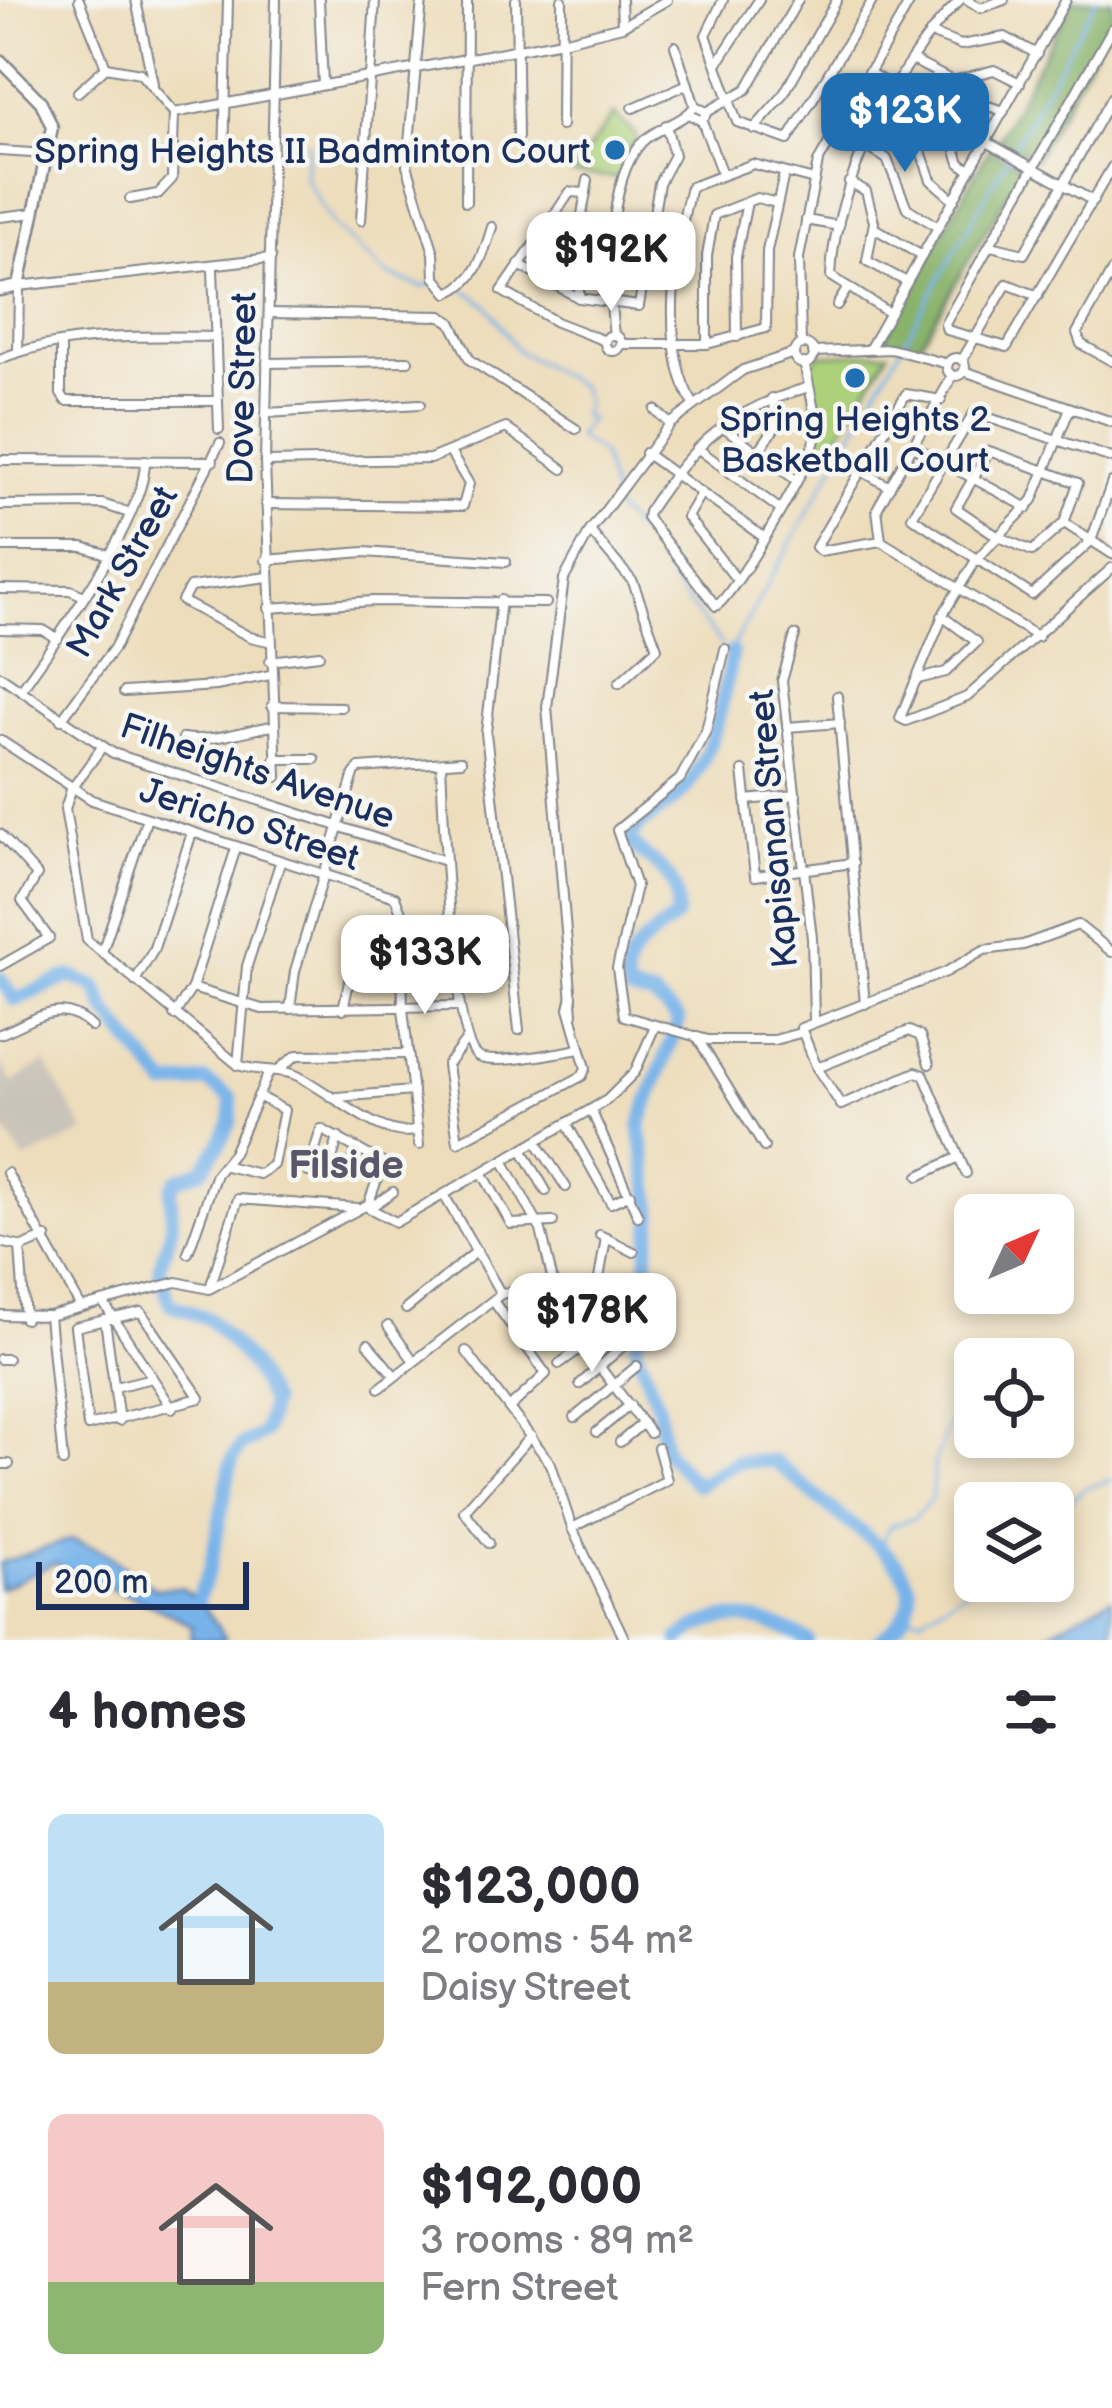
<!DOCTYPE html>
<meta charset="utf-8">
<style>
:root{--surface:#fff;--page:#f2f2f3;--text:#2b2b33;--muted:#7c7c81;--accent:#1f6fb2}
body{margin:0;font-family:"Balsamiq Sans",sans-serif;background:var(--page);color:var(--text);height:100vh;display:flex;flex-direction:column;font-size:45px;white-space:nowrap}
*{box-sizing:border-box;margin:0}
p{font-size:39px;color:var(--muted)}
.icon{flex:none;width:66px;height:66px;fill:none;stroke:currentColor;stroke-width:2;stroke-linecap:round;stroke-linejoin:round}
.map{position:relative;height:1640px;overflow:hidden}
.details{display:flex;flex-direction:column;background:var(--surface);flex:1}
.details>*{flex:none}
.needle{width:78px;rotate:46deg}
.tools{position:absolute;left:954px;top:1194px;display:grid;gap:24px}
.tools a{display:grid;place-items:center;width:120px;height:120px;border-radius:18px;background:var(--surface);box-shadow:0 6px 18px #0003;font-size:60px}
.scale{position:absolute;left:36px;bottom:30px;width:213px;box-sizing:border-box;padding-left:12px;border:6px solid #1b2f5e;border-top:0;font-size:33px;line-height:42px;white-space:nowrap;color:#1b2f5e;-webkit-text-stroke:9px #f6f6f2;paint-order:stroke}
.price{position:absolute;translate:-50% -102px;padding:0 27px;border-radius:24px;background:#fff;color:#222;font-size:39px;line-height:78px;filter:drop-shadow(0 3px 6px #0008)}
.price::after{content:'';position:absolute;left:50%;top:72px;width:36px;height:27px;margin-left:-18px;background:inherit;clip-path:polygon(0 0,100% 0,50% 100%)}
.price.active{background:var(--accent);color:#fff}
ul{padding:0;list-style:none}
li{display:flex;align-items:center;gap:36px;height:300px;padding:0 48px}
li span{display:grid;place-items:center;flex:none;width:336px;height:240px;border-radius:18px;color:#555}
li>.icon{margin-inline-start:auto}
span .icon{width:144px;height:144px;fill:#fffc;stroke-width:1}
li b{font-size:51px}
h2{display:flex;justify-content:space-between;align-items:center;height:144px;padding:0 48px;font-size:51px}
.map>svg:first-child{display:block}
.industrial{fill:#c9c3b8}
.green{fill:#acd17a;stroke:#64806c;stroke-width:3}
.forest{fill:#89b36a;stroke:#527164;stroke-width:3}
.water{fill:#77b3e9;stroke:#4971a4;stroke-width:3}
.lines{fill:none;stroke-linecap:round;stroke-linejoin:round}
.stream{stroke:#77b3e9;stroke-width:3}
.river{stroke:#77b3e9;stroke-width:14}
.street-casing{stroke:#84868c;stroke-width:12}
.secondary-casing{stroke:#84868c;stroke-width:15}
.street{stroke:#fff;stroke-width:8}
.secondary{stroke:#fff;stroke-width:10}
.poi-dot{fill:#1f6fb2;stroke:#f6f6f2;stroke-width:4.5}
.labels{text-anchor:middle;stroke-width:9;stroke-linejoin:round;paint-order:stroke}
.poi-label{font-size:36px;fill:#1b2f5e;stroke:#f6f6f2;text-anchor:end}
.street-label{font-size:36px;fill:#1b2f5e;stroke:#f6f6f2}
.neighbourhood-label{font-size:39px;font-weight:bold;fill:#5c566a;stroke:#f6f6f2}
</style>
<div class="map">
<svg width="1112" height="1640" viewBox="0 0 1112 1640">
<rect width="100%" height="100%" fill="#f6f6f2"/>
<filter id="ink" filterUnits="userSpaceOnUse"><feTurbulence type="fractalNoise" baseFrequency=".00833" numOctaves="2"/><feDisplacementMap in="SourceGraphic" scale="24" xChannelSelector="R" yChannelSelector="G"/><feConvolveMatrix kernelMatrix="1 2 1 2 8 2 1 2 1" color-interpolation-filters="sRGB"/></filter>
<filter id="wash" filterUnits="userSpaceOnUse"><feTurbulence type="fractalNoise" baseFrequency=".004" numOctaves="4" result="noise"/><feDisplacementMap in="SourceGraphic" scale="48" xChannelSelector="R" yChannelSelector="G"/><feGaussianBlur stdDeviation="2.7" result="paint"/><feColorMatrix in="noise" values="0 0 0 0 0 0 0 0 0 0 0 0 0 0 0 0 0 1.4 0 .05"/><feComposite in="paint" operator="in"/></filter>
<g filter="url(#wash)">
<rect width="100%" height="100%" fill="#edddbb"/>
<!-- industrial -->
<path class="industrial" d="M 0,1059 L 12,1083 L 45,1062 L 85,1132 L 24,1160 L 0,1122 Z"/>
<!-- green -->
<g class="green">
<path d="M 614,114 L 637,136 L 617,178 L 571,173 Z"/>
<path d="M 889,352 L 834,443 L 820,445 L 809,365 L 819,355 Z"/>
</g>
<!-- forest -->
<g class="forest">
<path d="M 1072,0 L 1112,0 L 1112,19 L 1035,159 L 998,139 Z"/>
<path d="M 989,149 L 1024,167 L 919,345 L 884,339 Z"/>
</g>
<!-- water -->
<g class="water">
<path d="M 72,1539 L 105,1552 L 155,1589 L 181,1587 L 204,1606 L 226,1640 L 191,1640 L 192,1626 C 148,1598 102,1589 55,1563 L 0,1589 L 0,1563 Z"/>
<path d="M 1112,1598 L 1112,1640 L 1034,1640 Z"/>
</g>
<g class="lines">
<!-- stream -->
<g class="stream">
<path d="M 308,142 L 305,177 L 333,226 L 388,275 L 423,287 L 434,283"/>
<path d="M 464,289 L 487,305 L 517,350 L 581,387 L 586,402 L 582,416 L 590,419 L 577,437 L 602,454 L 616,511 L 653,546 L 673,584 L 722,645"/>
<path d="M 730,651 L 1096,0"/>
<path d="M 1053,1516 L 1085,1488 L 1112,1480"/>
<path d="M 881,1543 L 890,1526 L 913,1519 L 931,1499 L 935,1461 L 955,1408 L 975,1382"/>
<path d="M 905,1614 L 921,1618 L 979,1581"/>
</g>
<!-- river -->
<g class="river">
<path d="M 732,652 C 723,700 716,748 686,788 C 670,809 640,817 629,840 C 654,868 683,873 676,917 C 651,938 616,955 629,992 L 654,997 L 679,1020 L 640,1125 L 653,1214 L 636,1347 L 658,1406 L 665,1451 L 697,1485 L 735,1462 L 773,1461 C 796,1478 816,1498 839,1515 C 881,1548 951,1589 879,1640"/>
<path d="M 0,978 L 15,1000 L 70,976 L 96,987 L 107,1012 L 167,1086 L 206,1081 L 231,1098 L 231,1121 L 218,1147 L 202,1170 L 176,1180 L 171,1190 L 172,1227 L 159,1268 L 170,1304 L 209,1319 L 249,1362 L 271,1402 L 264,1433 L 242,1445 L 232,1459 L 210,1568 L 193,1610"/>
<path d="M 679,1640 C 718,1605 765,1618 808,1640"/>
</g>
</g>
</g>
<g filter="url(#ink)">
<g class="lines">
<defs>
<g id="street">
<path d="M 79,0 L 106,67"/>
<path d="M 136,0 L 153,84"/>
<path d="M 276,0 L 265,462 L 277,777"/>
<path d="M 319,0 L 323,85"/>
<path d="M 422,0 L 407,165 L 434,253 L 435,277 L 448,293 C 476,282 484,254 492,227"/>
<path d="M 516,0 L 518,137"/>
<path d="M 621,0 L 622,26"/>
<path d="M 723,0 L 706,35 L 737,122 L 788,140 L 873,0"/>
<path d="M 968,0 L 981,8 L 1004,0"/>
<path d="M 1112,29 L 945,324 L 947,330 L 1007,347 L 1112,167"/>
<path d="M 930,33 L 961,45 L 1005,37 L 1037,54"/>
<path d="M 675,46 L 695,106"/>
<path d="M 914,61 L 953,81 L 994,70 L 1020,83"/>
<path d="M 717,64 L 759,0"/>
<path d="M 106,67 L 140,73 L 174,113"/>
<path d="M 868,72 L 945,117 L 960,163 L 970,170"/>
<path d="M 78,92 L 106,67"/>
<path d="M 633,108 L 688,84"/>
<path d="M 707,112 L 747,89 L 798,0"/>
<path d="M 174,113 L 562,41 L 622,26 L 667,0"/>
<path d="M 945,117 L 988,106 L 1004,111"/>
<path d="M 880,118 L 917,140 L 931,180 L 954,200"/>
<path d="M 702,121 L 722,174"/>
<path d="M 561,126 L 562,0"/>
<path d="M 754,129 L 782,97 L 837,0"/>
<path d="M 987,142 L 1093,201"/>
<path d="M 864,145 L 887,159 L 907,208 L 938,227"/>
<path d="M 0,151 L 48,154"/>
<path d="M 224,160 L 228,0"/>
<path d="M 849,182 L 866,191 L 874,222 L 867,261 L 907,282"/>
<path d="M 586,193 L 570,192 L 502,291 L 556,322 L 605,341"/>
<path d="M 130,199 L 158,194 L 172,179 L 174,113"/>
<path d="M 466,202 L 467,0"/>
<path d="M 0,217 L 34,213"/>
<path d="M 361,220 L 375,0"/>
<path d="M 806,220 L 839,226"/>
<path d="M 874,228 L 922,256"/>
<path d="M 543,233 L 548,282"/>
<path d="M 991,246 L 1024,254 L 1112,97"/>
<path d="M 519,265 L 579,298 L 639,306 L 659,183 L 674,155 L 666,125"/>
<path d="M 213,269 L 219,429"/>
<path d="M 1112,271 L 1077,333 L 1081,344 L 1112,361"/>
<path d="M 579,298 L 579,232 L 588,180"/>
<path d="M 837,305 L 847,289"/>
<path d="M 269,313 L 441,316 L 451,322 L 470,360 L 576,429"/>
<path d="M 889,313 L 831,276 C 834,187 896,62 960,0"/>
<path d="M 614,335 C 608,287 606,180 642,142 C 658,126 683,123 695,106 L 707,112 L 702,121 L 690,115"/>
<circle cx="613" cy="343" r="8"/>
<path d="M 737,337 L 736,257 L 747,202"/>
<path d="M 621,344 L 707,344 L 766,328 L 767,251 L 784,174"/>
<path d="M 707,344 L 707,256 L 714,215 L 757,198 L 777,203"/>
<path d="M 801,344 L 799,258 L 818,162 L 911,0"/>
<circle cx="804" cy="354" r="10"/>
<path d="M 61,346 L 61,394 L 66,401 L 218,401"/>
<path d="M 870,348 L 1066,0"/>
<path d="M 18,352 L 19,286 L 271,258"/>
<path d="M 813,352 L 891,349 L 948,364"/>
<circle cx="956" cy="367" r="9"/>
<path d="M 0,359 C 63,333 148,336 215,337"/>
<path d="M 962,360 L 1007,284 L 1038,296"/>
<path d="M 267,363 L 408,361"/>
<path d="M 804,363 C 809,386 817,415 815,438 C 814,460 733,597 716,606 L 647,518 L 648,512 C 693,443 730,410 809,387"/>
<path d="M 964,371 L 1112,422"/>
<path d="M 953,375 L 877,509 L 881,541 L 1038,637"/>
<path d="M 693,403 C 659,351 675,244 691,187 L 753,164 L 814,180"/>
<path d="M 1070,408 L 1033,500 L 976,560 L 945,611 L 900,718 L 906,721 L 967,697 L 1112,568"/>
<path d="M 655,410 L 670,424"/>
<path d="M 266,413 L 420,404"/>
<path d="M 722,426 L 796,480"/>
<path d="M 915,447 L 1028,508"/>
<path d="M 697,448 L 778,508"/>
<path d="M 989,451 L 1078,483 L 1064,523 L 1032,551 L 997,536 L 956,508 Z"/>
<path d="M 758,452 L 778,423 L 772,398"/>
<path d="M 645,453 L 762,536"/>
<path d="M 1112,458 L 974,413 L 912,517 L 1032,595 L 1091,541 L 1112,482"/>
<path d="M 0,460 L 213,461"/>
<path d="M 265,462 L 430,459 L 506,428 L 563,469"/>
<path d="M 860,470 L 890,487"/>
<path d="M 701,493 L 687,517 L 737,580"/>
<path d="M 266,504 L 463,506 L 469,484 L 450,452"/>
<path d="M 0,505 L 102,504 L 129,513"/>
<path d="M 1064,523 L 1112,554"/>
<path d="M 590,531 L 633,582 L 657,648 L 619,683"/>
<path d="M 881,541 L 820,551 L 816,547 L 906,394 L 941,400"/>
<path d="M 0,547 L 83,547 L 106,554"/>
<path d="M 266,560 L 364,552 L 506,562"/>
<path d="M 268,577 L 190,587 L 182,601 L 250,637 L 268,641"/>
<path d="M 0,589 L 70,590 L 84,596"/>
<path d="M 501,600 L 486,733 L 519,1030"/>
<path d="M 269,608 L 373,601 L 546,603"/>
<path d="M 0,629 L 43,630 L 58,639"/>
<path d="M 795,635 L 782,681 L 812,938 L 814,1020"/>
<path d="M 725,649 L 706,731 L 680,779 L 617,830 L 636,886 L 617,968 L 624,1016 L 708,1040 L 774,1040 L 800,1033"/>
<path d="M 270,661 L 319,655"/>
<path d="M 0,676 L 113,753 L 445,861"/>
<path d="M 918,679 L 946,672 L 977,642 L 942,616"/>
<path d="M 21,690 C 55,642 146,517 145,460"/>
<path d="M 124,692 L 216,686 L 270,675"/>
<path d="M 837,696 L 865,1004"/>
<path d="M 272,706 L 341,707"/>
<path d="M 61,720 L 114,648 L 220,443"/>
<path d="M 787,727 L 840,723"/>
<path d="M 183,738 C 210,743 244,730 273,726"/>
<path d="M 0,740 L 92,800 L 395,897 L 401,912 L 403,1009 L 419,1145"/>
<path d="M 102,747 L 71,790 L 65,809 L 87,940 L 238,1065 C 256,1072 275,1068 293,1074 C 325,1086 386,1146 418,1129"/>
<path d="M 275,759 L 315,759"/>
<path d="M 441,763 C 443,804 451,1040 478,1057 C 494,1066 560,1052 580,1049"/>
<path d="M 743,771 L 755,876 L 853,863"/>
<path d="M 746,800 L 796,795"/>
<path d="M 0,834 L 37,875 L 22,901 L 49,938 L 0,966"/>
<path d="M 356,944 L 400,949"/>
<path d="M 102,952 L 147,818"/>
<path d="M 135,981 L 153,951 L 192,833"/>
<path d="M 192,988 L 262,1009 L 459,1006"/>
<path d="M 290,1009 L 295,971 L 354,774 L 359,768 L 461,761"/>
<path d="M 343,1009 L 361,929"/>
<path d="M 573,1014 L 547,707 L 564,579 L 590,531 L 670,424 L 743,370 L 794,353"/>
<path d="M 174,1015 L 192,988 L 236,848"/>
<path d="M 0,1034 C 36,1020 60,997 92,1027"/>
<path d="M 467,1039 L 447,1065 L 458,1142 L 582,1076 L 586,1068 L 569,1008 L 572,996"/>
<path d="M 698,1039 L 764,1147"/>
<path d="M 238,1065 L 247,966 L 280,863"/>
<path d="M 817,1068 L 909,1031 L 920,1036 L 929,1064"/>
<path d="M 278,1070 L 297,1055 L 408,1054"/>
<path d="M 337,1097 L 413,1091"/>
<path d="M 592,1112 L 638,1216"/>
<path d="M 568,1126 L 611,1203 L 630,1194"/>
<path d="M 537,1143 L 566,1187"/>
<path d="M 523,1151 L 546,1191"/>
<path d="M 333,1156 L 338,1137"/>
<path d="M 959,1157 L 966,1173"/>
<path d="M 226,1166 L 259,1174 L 273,1165 L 284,1110 L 258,1096"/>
<path d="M 350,1169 L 357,1148"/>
<path d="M 308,1172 L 321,1129 L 383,1163 L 368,1205"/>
<path d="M 7,1173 L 81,1307"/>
<path d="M 483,1174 L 511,1224 L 553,1222"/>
<path d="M 919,1176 L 959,1157 L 924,1075 L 916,1072 L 841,1105 L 817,1068 L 801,1028 L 946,972 L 984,950 L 1023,945 L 1078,925 L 1112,952"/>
<path d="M 444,1195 L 501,1294"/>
<path d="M 371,1207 L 393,1192"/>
<path d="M 600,1235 L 634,1252"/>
<path d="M 0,1242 L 23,1247 L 46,1237"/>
<path d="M 20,1247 L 25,1319"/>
<path d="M 188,1253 L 216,1174 L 233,1153 L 269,1072"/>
<path d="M 538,1286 L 650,1433"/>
<path d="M 210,1288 L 238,1199 L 357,1208"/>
<path d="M 103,1302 L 172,1408"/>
<path d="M 494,1302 L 546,1374 L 509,1408"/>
<path d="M 406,1309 L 477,1251"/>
<path d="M 141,1312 L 200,1398 L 88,1426 L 75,1327 Z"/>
<path d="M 0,1315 L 49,1316 L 177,1282 L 209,1289 L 365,1206 L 396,1222 L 607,1100 L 635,1072 L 655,1026"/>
<path d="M 49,1316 L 63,1462"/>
<path d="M 105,1320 L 119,1421"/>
<path d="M 388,1326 L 414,1361"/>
<path d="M 524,1328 L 554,1306"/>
<path d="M 546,1343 L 595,1302 L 606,1238"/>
<path d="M 368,1344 L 394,1375"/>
<path d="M 466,1351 L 551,1464 L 572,1528 L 625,1640"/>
<path d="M 0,1359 L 7,1359"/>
<path d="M 559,1364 L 614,1324"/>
<path d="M 580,1384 L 623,1346"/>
<path d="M 115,1387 L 152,1378"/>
<path d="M 380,1388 L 501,1294 L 553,1282 L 541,1230 L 504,1162"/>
<path d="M 575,1417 L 637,1366"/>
<path d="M 597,1432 L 630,1405"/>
<path d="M 620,1442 L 643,1423"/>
<path d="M 0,1464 L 9,1464"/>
<path d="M 572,1528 L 667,1480 L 658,1448"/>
<path d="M 489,1543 L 464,1511 L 531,1436"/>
</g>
<path id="secondary" d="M 0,60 L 41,102 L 52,127 L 19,286 L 0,290"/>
</defs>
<!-- street casing -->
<use href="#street" class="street-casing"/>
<!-- secondary casing -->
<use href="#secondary" class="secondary-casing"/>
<!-- street -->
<use href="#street" class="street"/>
<!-- secondary -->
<use href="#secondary" class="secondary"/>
</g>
</g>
<!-- markers -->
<g class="poi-dot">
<circle cx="615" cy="150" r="12"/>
<circle cx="855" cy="378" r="12"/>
</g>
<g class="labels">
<!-- poi labels -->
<g class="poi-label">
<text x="591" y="163">Spring Heights II Badminton Court</text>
<text x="855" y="431" text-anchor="middle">Spring Heights 2<tspan x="855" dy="41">Basketball Court</tspan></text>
</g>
<!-- street labels -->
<g class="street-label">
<text transform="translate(241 388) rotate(-89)" y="13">Dove Street</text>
<text transform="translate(121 571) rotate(-61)" y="13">Mark Street</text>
<text transform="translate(258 770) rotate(19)" y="13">Filheights Avenue</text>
<text transform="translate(250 823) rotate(18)" y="13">Jericho Street</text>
<text transform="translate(772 829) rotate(-95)" y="13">Kapisanan Street</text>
</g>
<!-- neighbourhood labels -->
<g class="neighbourhood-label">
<text x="346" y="1178">Filside</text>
</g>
</g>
</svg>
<div class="tools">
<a><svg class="needle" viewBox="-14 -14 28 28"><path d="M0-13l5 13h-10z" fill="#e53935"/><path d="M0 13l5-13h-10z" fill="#7c7c81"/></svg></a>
<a><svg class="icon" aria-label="locate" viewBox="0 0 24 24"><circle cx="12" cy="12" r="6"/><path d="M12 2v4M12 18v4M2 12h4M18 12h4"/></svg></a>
<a><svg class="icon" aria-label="layers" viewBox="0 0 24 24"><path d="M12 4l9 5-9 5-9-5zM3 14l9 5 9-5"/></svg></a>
</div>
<div class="scale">200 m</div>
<b class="price active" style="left:905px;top:175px">$123K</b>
<b class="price" style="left:611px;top:314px">$192K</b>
<b class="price" style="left:425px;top:1017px">$133K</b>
<b class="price" style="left:592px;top:1375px">$178K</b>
</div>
<section class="details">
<h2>4 homes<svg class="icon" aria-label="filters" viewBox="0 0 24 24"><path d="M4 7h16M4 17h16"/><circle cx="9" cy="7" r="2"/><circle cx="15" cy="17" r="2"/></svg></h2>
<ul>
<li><span style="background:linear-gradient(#bfe0f5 70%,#c2b280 0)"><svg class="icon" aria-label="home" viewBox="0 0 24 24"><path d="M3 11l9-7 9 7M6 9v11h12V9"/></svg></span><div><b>$123,000</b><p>2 rooms · 54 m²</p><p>Daisy Street</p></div></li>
<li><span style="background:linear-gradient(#f6c9c9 70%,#8fb573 0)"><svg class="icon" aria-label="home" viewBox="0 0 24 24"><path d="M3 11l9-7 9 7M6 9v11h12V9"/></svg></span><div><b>$192,000</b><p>3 rooms · 89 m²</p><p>Fern Street</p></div></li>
</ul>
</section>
